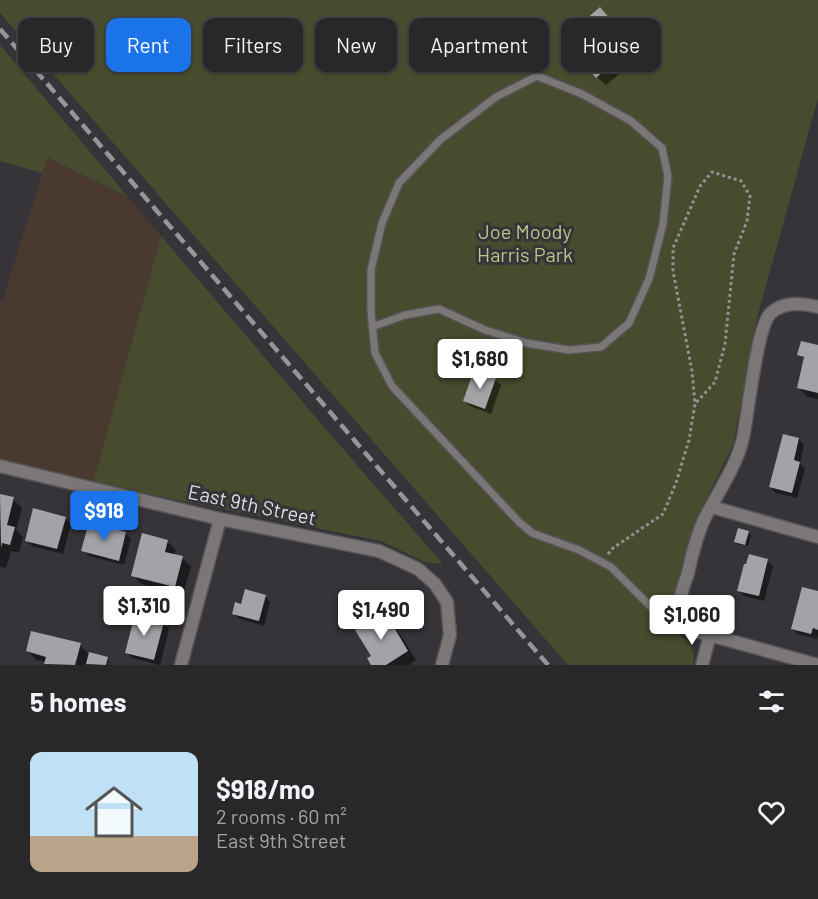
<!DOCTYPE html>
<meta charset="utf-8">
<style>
:root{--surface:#28272a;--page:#302f32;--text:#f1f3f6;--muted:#a5a5a8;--line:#444447;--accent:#1a73e8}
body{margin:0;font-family:Barlow,sans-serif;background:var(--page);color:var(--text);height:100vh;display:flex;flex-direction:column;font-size:22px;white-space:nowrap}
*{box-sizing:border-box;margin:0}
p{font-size:20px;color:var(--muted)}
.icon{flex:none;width:33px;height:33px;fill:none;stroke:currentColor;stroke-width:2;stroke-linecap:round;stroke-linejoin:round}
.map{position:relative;height:665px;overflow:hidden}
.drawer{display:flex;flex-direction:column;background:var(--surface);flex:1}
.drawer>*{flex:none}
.hud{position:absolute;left:18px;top:18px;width:783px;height:54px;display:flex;gap:12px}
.price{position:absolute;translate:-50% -51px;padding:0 14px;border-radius:6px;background:#fff;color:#222;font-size:20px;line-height:39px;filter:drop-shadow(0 2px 3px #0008)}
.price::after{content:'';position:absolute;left:50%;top:36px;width:18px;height:14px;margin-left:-9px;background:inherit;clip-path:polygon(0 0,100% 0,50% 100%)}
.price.current{background:var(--accent);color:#fff}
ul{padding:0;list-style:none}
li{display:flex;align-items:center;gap:18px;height:150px;padding:0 30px}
li span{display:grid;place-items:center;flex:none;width:168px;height:120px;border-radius:12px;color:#555}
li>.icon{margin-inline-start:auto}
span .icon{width:72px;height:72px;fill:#fffc;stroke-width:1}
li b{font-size:26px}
h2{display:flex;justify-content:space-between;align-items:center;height:72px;padding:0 30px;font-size:26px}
.chip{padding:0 21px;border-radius:12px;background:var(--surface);box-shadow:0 2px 4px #0004,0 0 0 2px var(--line);font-size:21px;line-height:54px}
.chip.current{background:var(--accent);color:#fff}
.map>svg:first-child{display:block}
.commercial{fill:#4a392e}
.green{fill:#474c2e}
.shadow{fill:#0007}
.building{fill:#a3a2a7}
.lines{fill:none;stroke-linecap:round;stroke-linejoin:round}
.service-casing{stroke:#545256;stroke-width:10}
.minor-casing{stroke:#545256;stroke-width:15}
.path{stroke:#929194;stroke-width:3;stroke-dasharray:3 3;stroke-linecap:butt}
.service{stroke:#7a7776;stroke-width:7}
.minor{stroke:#7a7776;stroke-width:12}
.rail{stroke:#969598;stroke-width:4.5;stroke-dasharray:12 6;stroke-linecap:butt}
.labels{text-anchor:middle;stroke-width:6;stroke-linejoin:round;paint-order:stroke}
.park-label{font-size:20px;fill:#bac58a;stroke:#363438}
.street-label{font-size:20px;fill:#dedde0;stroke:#363438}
</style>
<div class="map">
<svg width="818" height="665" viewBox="0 0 818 665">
<rect width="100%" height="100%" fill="#363438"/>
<!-- commercial -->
<path class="commercial" d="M 49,158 L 128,197 L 161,236 L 93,483 L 0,461 L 0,302 L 2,302 L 47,159 Z"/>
<!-- green -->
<g class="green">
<path d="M 0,0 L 818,0 L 818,98 L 757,318 L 733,445 L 694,524 L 665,627 C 682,637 697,642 693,665 L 568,665 L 0,13 Z"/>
<path d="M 0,45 L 128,197 L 49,158 L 47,159 L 42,173 L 0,161 Z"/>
<path d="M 161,236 L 330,434 L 443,564 L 425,562 L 381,541 L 93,483 Z"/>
</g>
<!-- shadow -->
<g class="shadow">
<path d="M 609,18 L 641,56 L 606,85 L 597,77 Z"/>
<path d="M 818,347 L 818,399 L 807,397 L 799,388 L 805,360 L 799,354 Z"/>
<path d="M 495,380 L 501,385 L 491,414 L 470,406 L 465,401 Z"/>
<path d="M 799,439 L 804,445 L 800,463 L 805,469 L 797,498 L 776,493 L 770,487 Z"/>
<path d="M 0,496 L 13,499 L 22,508 L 16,530 L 23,537 L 19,553 L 11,551 L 6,568 L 0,567 Z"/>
<path d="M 65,518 L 71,524 L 63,554 L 32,546 L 26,540 Z"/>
<path d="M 748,532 L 751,535 L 748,546 L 738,544 L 736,542 Z"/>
<path d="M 125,533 L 131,539 L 124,565 L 89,556 L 83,550 Z"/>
<path d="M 167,541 L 176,550 L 174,556 L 182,558 L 191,566 L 183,595 L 141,584 L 133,575 Z"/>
<path d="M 767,561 L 773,566 L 764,601 L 744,596 L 738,590 Z"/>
<path d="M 818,593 L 818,634 L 817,639 L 798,634 L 792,629 Z"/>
<path d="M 265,596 L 270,602 L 264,626 L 240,619 L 234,614 L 242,606 Z"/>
<path d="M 384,614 L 393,623 L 416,660 L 409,665 L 373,665 L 369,659 L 373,656 Z"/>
<path d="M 163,623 L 169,629 L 160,665 L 132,658 L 126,652 Z"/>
<path d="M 80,645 L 90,655 L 107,658 L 109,661 L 108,665 L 89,665 L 86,662 L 86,665 L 47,665 L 46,662 L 36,660 L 28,651 Z"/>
</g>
<!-- building -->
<g class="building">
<path d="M 600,7 L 633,46 L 596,78 L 563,39 Z"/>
<path d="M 801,341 L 818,345 L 818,393 L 797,388 L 804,357 L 797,355 Z"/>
<path d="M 474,370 L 496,378 L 485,409 L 463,401 Z"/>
<path d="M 783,434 L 799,438 L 794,460 L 800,462 L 792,493 L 769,487 Z"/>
<path d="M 0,494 L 14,497 L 7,525 L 15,527 L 10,545 L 2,543 L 1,548 Z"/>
<path d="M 33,508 L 66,517 L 57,549 L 25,541 Z"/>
<path d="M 89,522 L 126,532 L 119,561 L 81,551 Z"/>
<path d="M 738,528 L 749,531 L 745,545 L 734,542 Z"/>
<path d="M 142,533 L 168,540 L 165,552 L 183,556 L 175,587 L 131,576 Z"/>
<path d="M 749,554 L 768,559 L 759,596 L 737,591 L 744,564 L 746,564 Z"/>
<path d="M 802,587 L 818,591 L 818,630 L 813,628 L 811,634 L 791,629 Z"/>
<path d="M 245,589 L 266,595 L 259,621 L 232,614 L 235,602 L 241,604 Z"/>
<path d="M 385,612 L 408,651 L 386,665 L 371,665 L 367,658 L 371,656 L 355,630 Z"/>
<path d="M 135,614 L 164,622 L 154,660 L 125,653 Z"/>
<path d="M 31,631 L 81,643 L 75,665 L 44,664 L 46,657 L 26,651 Z"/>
<path d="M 89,652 L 108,657 L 106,665 L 86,664 Z"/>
</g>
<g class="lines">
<defs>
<path id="service" d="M 372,327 L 405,315 L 439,309 L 485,330 L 526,343 L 569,350 L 601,347 L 629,323 L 649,279 L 663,224 L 668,176 L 662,148 L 631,121 L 582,94 L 537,76 L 496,97 L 440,140 L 399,183 L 382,223 L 371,270 L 371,311 L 375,353 L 392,386 L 519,522 L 532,533 L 579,550 L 611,567 L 658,614 L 665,618 L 684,624"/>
<g id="minor">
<path d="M 818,307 C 802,303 783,301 770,314 C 757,327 748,414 743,438 C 736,468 717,493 704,520 C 696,537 692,555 688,573 C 684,584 680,596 679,608 C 680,621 684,626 695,631 L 818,665"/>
<path d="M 0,466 L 220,519 L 379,551 L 418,569 L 435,584 L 447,602 L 450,635 L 442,665"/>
<path d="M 712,507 L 818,537"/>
<path d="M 181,665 L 220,519"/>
<path d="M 702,665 L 710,635"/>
</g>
</defs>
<!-- service casing -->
<use href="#service" class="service-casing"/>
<!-- minor casing -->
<use href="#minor" class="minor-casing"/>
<!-- path -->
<path class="path" d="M 608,554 L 613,548 L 663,514 L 676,483 L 689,440 L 695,404 L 692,371 L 673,271 L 673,248 L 700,186 L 712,172 L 741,181 L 750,196 L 747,221 L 734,254 L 725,344 L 715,382 L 695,404"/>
<!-- service -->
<use href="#service" class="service"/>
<!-- minor -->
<use href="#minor" class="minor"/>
<!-- rail -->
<path class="rail" d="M 0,29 L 548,665"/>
</g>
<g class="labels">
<!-- park labels -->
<g class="park-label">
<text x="525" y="239">Joe Moody<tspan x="525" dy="23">Harris Park</tspan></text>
</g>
<!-- street labels -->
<g class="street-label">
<text transform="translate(252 505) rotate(12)" y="7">East 9th Street</text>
</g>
</g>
</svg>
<b class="price" style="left:480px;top:390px">$1,680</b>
<b class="price current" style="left:104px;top:542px">$918</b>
<b class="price" style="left:144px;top:637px">$1,310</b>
<b class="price" style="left:381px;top:641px">$1,490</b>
<b class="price" style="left:692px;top:646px">$1,060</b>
<div class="hud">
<a class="chip">Buy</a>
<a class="chip current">Rent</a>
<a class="chip">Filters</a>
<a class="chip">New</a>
<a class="chip">Apartment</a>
<a class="chip">House</a>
</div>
</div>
<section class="drawer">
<h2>5 homes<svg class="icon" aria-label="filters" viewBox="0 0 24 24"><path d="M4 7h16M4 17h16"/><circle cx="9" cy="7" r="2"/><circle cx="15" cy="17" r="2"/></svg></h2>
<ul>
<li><span style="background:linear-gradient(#bfe0f5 70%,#b9a48a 0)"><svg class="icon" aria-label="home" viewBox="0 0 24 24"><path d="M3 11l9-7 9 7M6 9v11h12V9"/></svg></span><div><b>$918/mo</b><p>2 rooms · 60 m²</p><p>East 9th Street</p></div><svg class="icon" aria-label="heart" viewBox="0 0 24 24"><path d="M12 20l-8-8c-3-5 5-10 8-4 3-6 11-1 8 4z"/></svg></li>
</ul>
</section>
